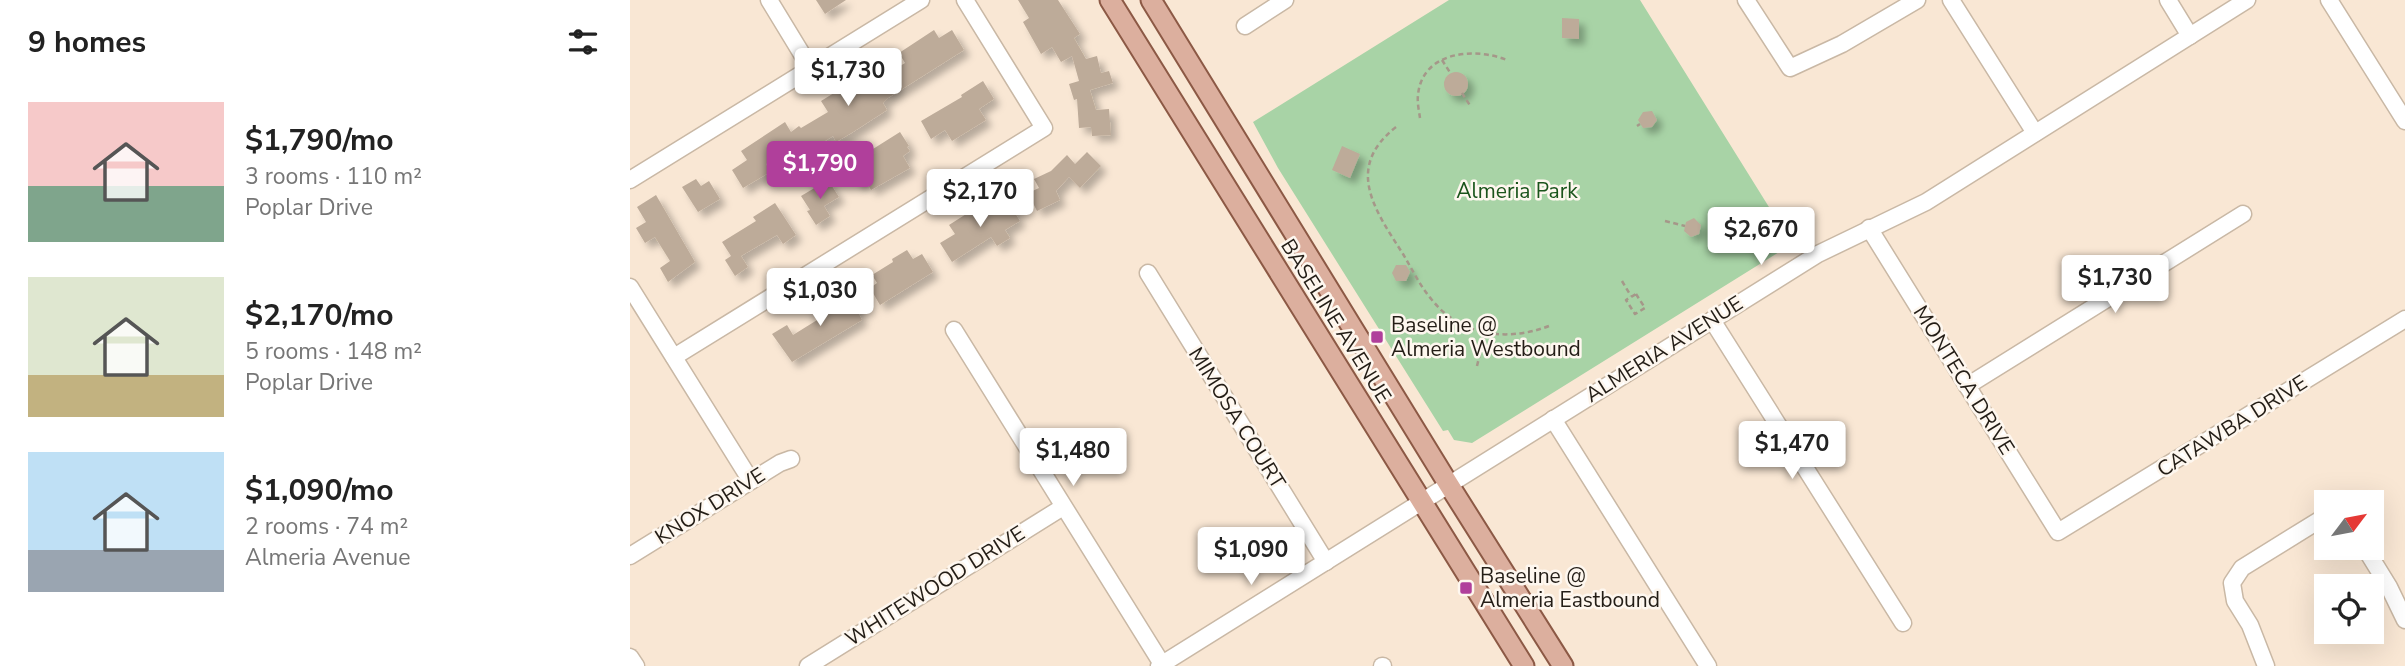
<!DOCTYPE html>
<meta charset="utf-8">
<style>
:root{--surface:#fff;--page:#f2f2f2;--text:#222;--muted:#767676;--accent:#b03f9b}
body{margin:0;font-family:"Nunito Sans",sans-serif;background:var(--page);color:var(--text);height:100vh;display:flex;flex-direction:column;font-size:26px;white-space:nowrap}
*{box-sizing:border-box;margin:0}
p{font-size:23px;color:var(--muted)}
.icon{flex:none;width:38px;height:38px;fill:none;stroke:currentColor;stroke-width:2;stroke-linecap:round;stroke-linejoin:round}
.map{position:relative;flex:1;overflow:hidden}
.side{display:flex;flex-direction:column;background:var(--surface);width:630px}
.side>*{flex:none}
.needle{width:46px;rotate:58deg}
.tools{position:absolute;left:1684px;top:490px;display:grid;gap:14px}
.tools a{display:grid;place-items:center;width:70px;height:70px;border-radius:0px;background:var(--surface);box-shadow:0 7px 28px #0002;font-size:35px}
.price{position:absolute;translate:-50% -60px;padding:0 16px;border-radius:7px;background:#fff;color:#222;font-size:23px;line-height:46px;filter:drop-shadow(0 2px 4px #0008)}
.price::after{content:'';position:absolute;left:50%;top:42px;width:21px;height:16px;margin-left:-10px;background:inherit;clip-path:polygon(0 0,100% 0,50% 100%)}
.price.current{background:var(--accent);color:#fff}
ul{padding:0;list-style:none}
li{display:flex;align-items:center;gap:21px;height:175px;padding:0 28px}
li span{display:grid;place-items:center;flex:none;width:196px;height:140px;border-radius:0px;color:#555}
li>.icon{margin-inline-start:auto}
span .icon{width:84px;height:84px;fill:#fffc;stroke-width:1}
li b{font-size:30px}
h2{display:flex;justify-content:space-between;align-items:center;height:84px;padding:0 28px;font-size:30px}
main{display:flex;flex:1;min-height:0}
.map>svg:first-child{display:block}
.green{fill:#a8d3a6}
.building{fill:#bdab99;filter:url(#shadow)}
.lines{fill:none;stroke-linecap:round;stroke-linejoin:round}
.minor-casing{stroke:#c9b8a5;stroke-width:19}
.major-casing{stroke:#8c5945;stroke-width:23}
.path{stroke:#a59789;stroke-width:2.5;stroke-dasharray:5 3.5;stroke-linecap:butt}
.minor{stroke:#fff;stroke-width:16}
.major{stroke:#dcaf9e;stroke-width:19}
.poi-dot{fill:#b03f9b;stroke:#fef7ef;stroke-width:2.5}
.labels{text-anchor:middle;stroke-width:5;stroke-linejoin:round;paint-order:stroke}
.park-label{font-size:21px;fill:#1a541b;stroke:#fef7ef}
.street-label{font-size:21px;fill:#231d16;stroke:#fef7ef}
.poi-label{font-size:21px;fill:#231d16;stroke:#fef7ef;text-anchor:start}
</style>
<main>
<section class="side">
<h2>9 homes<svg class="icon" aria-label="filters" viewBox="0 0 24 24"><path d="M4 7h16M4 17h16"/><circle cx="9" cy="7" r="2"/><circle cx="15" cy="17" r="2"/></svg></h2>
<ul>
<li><span style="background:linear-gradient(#f6c9c9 60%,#7fa58c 0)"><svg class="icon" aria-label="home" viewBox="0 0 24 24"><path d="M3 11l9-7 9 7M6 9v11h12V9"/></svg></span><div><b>$1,790/mo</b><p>3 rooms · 110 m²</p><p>Poplar Drive</p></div></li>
<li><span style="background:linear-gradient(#dfe7d0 70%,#c2b280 0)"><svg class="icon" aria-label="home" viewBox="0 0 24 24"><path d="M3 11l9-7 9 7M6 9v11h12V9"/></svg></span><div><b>$2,170/mo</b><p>5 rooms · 148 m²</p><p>Poplar Drive</p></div></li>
<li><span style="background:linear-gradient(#bfe0f5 70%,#9aa5b1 0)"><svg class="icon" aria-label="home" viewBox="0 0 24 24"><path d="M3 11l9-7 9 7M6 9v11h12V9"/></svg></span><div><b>$1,090/mo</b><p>2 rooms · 74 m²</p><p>Almeria Avenue</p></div></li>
</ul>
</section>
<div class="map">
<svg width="1775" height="666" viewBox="0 0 1775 666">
<defs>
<filter id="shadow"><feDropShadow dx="6" dy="6" stdDeviation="3.5" flood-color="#0004"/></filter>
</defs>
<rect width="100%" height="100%" fill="#f9e7d4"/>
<!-- green -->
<path class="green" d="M 819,0 L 1010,0 L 1162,244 L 842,443 L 824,440 L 818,430 L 813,431 L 648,168 L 623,122 Z"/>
<!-- building -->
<g class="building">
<path d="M 186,0 L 216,0 L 195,14 Z"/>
<path d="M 388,0 L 428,0 L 450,34 L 444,38 L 456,59 L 467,56 L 471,73 L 479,71 L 483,83 L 460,90 L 466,110 L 479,109 L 481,135 L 462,136 L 461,127 L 449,128 L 447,99 L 444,100 L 439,84 L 449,81 L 442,56 L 431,62 L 422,47 L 411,54 L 393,22 L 399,18 Z"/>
<path d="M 932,18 L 949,19 L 949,39 L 932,38 Z"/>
<path d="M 304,30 L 309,38 L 322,30 L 334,50 L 258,98 L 253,103 L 257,110 L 223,132 L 206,142 L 203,136 L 174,154 L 171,150 L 158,159 L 154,152 L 136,164 L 140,172 L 113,188 L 102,170 L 117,160 L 111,151 L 155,122 L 161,132 L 169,126 L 171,128 L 198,112 L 191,101 L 225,80 L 229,87 L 246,77 L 247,80 L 275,63 L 269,53 Z"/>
<circle cx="826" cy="84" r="12"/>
<path d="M 353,81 L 364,99 L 349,109 L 356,120 L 322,141 L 315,130 L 301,139 L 291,121 L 332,97 L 331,95 Z"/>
<path d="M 1022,111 L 1027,120 L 1022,127 L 1013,128 L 1008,120 L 1013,112 Z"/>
<path d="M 270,132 L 279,146 L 277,147 L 280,151 L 273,156 L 280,168 L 241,190 L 236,181 L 229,185 L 216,166 Z"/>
<path d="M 712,146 L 730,154 L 720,178 L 702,170 Z"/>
<path d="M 457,152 L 471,166 L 450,188 L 439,177 L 426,191 L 430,200 L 407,211 L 398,193 L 409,188 L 404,179 L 421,171 L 437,155 L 445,164 Z"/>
<path d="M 66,179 L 71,186 L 79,181 L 90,199 L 68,212 L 52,187 Z"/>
<path d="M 198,180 L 209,197 L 194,206 L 200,216 L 186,225 L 177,211 L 180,210 L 171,196 Z"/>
<path d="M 26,195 L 65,262 L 38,282 L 30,268 L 40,261 L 25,237 L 15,243 L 6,228 L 16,222 L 7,207 Z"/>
<path d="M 376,199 L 390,221 L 375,230 L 380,238 L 367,246 L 361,237 L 322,262 L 310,243 L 325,234 L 319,225 L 355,202 L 360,209 Z"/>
<path d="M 145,203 L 166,235 L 153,244 L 147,235 L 111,256 L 118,267 L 105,276 L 95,260 L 101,256 L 92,242 L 126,221 L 123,217 Z"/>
<path d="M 1064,218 L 1071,225 L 1069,234 L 1061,237 L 1054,231 L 1056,222 Z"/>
<path d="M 277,250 L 283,259 L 292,254 L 303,272 L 250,305 L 240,288 L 247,283 L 242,275 L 263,262 L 262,259 Z"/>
<path d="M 766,265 L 776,265 L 778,268 L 780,272 L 776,281 L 766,281 L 762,273 Z"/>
<path d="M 216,288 L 232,320 L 162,362 L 142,334 L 157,325 L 163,335 L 192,317 L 190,314 L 208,304 L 203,296 Z"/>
</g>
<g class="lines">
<defs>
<g id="minor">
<path d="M 139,0 L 181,69"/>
<path d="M 1116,0 L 1160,68 L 1212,44 L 1287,0"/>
<path d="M 1321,0 L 1405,133"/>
<path d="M 1538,0 L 1560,36"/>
<path d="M 1699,0 L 1775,121"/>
<path d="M 615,26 L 655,0"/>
<path d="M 0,180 L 291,0"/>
<path d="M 1239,228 L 1428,532 L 1775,319"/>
<path d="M 518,273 L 696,562"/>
<path d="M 0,287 L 121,481"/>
<path d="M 1082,320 L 1273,623"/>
<path d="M 324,330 L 532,664"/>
<path d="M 44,357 L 414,128 L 335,0"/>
<path d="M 1337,386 L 1613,214"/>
<path d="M 923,419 L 1078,666"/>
<path d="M 1735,548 L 1759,587 L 1775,620"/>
<path d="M 0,556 L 150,463 L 161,459"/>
<path d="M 0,657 L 6,666"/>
<path d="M 178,666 L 433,507"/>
<path d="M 529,666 L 1188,254 L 1296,202 L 1617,0"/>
<path d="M 752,666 L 753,666"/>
<path d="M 1636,666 L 1620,625 L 1605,601 L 1602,583 L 1612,568 L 1696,516"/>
</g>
<g id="major">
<path d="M 480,0 L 894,666"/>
<path d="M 521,0 L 819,485 L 933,666"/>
</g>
</defs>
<!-- minor casing -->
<use href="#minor" class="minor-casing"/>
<!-- major casing -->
<use href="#major" class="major-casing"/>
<!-- path -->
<g class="path">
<path d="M 812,60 L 821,74"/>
<path d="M 832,93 L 841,107"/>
<path d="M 790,118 C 789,111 787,102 788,95 C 792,51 845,47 877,60"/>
<path d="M 1007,126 L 1010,124"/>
<path d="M 766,127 C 714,168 745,210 773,254 C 782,269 790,286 802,300 C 831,336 877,342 919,326"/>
<path d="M 1035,221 L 1055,226"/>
<path d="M 992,281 L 1001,296"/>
<path d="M 1006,294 L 1015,308 L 1005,314 L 996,300 Z"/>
<path d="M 847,366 L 855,333"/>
</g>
<!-- minor -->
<use href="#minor" class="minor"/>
<!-- major -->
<use href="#major" class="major"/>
</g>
<!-- markers -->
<g class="poi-dot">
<rect x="740" y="330" width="14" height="14" rx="3.5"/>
<rect x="829" y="581" width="14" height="14" rx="3.5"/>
</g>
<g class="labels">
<!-- park labels -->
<g class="park-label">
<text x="887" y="198">Almeria Park</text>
</g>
<!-- street labels -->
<g class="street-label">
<text transform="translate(706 321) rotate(58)" y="7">BASELINE AVENUE</text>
<text transform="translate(1034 349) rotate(-32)" y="7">ALMERIA AVENUE</text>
<text transform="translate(1334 380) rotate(58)" y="7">MONTECA DRIVE</text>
<text transform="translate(607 418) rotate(58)" y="7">MIMOSA COURT</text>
<text transform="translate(1602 426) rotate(-32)" y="7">CATAWBA DRIVE</text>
<text transform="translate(80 506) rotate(-32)" y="7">KNOX DRIVE</text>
<text transform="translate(305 586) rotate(-32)" y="7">WHITEWOOD DRIVE</text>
</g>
<!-- poi labels -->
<g class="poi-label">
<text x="761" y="332">Baseline @<tspan x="761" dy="24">Almeria Westbound</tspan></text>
<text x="850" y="583">Baseline @<tspan x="850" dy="24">Almeria Eastbound</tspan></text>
</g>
</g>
</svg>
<div class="tools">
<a><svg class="needle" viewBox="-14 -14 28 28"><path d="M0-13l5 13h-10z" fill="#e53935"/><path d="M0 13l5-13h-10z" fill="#767676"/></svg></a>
<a><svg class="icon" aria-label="locate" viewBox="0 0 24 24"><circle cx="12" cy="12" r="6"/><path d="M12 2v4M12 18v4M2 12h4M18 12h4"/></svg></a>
</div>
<b class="price" style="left:218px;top:108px">$1,730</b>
<b class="price current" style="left:190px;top:201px">$1,790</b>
<b class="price" style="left:350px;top:229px">$2,170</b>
<b class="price" style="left:1131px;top:267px">$2,670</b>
<b class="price" style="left:1485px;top:315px">$1,730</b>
<b class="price" style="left:190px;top:328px">$1,030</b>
<b class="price" style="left:1162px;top:481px">$1,470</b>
<b class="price" style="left:443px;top:488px">$1,480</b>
<b class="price" style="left:621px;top:587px">$1,090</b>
</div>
</main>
